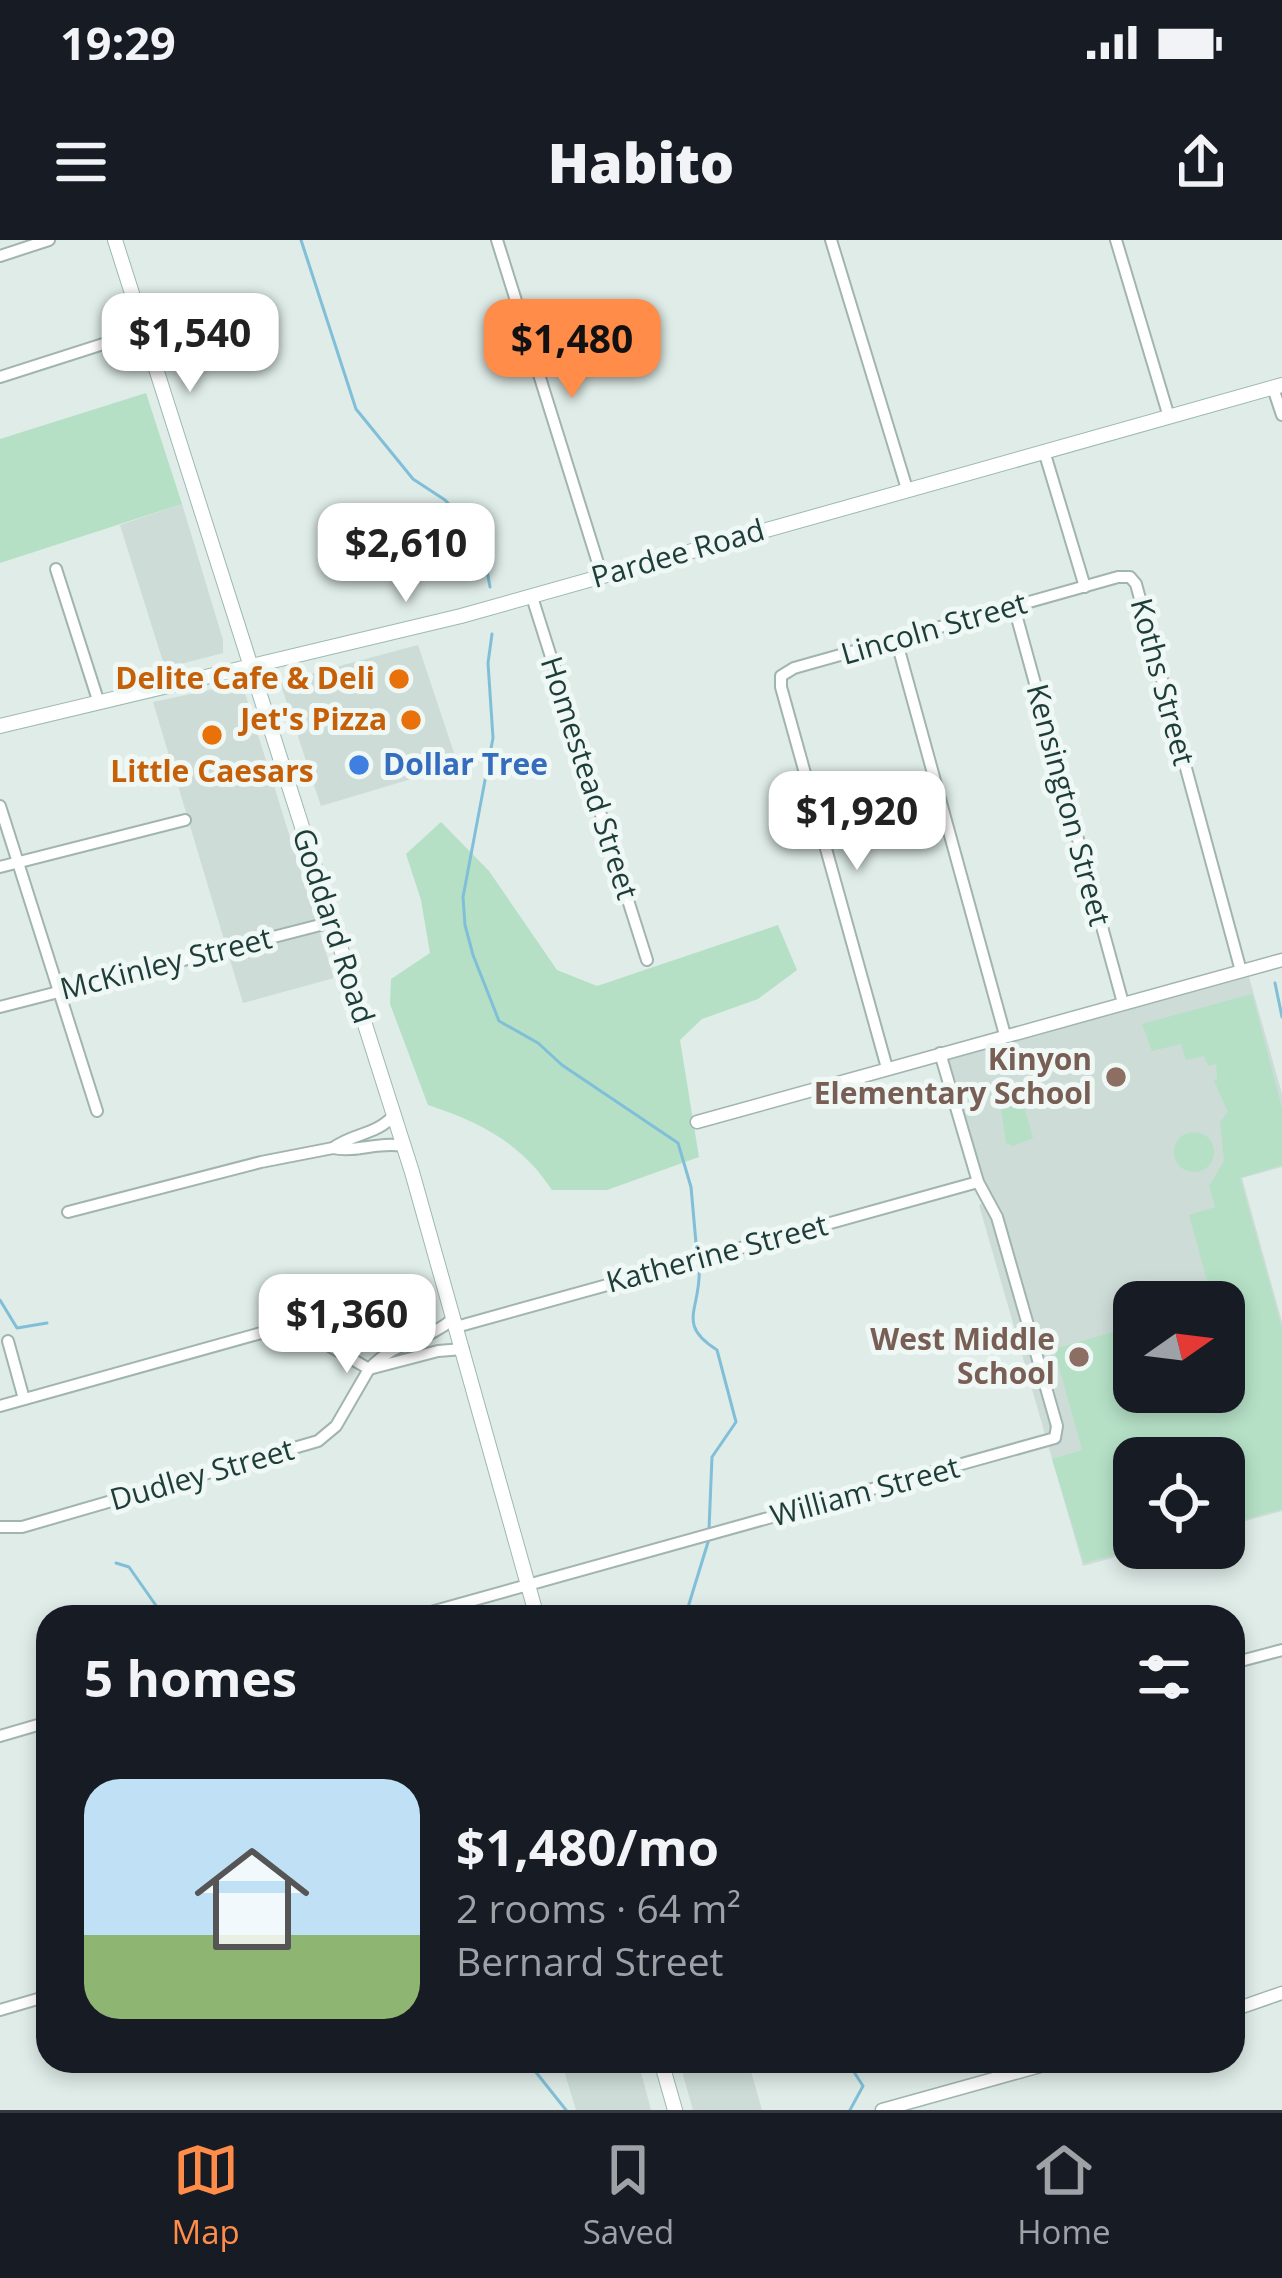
<!DOCTYPE html>
<meta charset="utf-8">
<style>
:root{--surface:#171b24;--page:#242831;--text:#f1f3f6;--muted:#9ea1a6;--line:#363941;--accent:#ff8c49}
body{margin:0;font-family:"Open Sans",sans-serif;background:var(--page);color:var(--text);height:100vh;display:flex;flex-direction:column;font-size:45px;white-space:nowrap}
*{box-sizing:border-box;margin:0}
p{font-size:39px;color:var(--muted)}
.icon{flex:none;width:66px;height:66px;fill:none;stroke:currentColor;stroke-width:2;stroke-linecap:round;stroke-linejoin:round}
.map{position:relative;flex:1;overflow:hidden}
.sheet{position:absolute;left:36px;top:1365px;width:1209px;height:468px;display:flex;flex-direction:column;background:var(--surface);border-radius:36px;box-shadow:0 6px 18px #0003}
.sheet>*{flex:none}
.needle{width:78px;rotate:76deg}
.fabs{position:absolute;left:1113px;top:1041px;display:grid;gap:24px}
.fabs a{display:grid;place-items:center;width:132px;height:132px;border-radius:24px;background:var(--surface);box-shadow:0 6px 18px #0003;font-size:60px}
.price{position:absolute;translate:-50% -102px;padding:0 27px;border-radius:24px;background:#fff;color:#222;font-size:39px;line-height:78px;filter:drop-shadow(0 3px 6px #0008)}
.price::after{content:'';position:absolute;left:50%;top:72px;width:36px;height:27px;margin-left:-18px;background:inherit;clip-path:polygon(0 0,100% 0,50% 100%)}
.price.on{background:var(--accent);color:#111}
ul{padding:0;list-style:none}
li{display:flex;align-items:center;gap:36px;height:300px;padding:0 48px}
li+li{border-top:3px solid var(--line)}
li span{display:grid;place-items:center;flex:none;width:336px;height:240px;border-radius:36px;color:#555}
li>.icon{margin-inline-start:auto}
span .icon{width:144px;height:144px;fill:#fffc;stroke-width:1}
li b{font-size:51px}
h2{display:flex;justify-content:space-between;align-items:center;height:144px;padding:0 48px;font-size:51px}
.status{display:flex;justify-content:space-between;align-items:center;height:84px;padding:0 60px;background:var(--surface);direction:ltr}
.status svg{height:33px;fill:currentColor}
header{display:flex;justify-content:space-between;align-items:center;height:156px;padding:0 48px;background:var(--surface);font-size:54px;font-weight:800}
.tab-bar{display:flex;justify-content:space-around;align-items:center;height:168px;border-top:3px solid var(--line);background:var(--surface);font-size:33px;color:var(--muted)}
.tab-bar a{display:grid;justify-items:center;gap:6px}
.tab-bar .on{color:var(--accent)}
.map>svg:first-child{display:block}
.built{fill:#cddcd7;fill-rule:evenodd}
.green{fill:#b5e0c6}
.lines{fill:none;stroke-linecap:round;stroke-linejoin:round}
.stream{stroke:#80bfd7;stroke-width:3}
.minor-casing{stroke:#a1b4b0;stroke-width:14}
.tertiary-casing{stroke:#a1b4b0;stroke-width:15}
.secondary-casing{stroke:#9cb9b2;stroke-width:16}
.minor{stroke:#fff;stroke-width:10}
.tertiary{stroke:#fff;stroke-width:12}
.secondary{stroke:#fff;stroke-width:14}
.food-dot{fill:#e8710a;stroke:#eff8f5;stroke-width:4.5}
.shop-dot{fill:#3f7fe0;stroke:#eff8f5;stroke-width:4.5}
.education-dot{fill:#8d6e63;stroke:#eff8f5;stroke-width:4.5}
.labels{text-anchor:middle;stroke-width:10;stroke-linejoin:round;paint-order:stroke}
.street-label{font-size:30px;fill:#1e3d39;stroke:#eff8f5}
.food-label{font-size:30px;font-weight:bold;fill:#c56008;stroke:#eff8f5;text-anchor:end}
.shop-label{font-size:30px;font-weight:bold;fill:#366cbe;stroke:#eff8f5;text-anchor:start}
.education-label{font-size:30px;font-weight:bold;fill:#785e54;stroke:#eff8f5;text-anchor:end}
</style>
<div class="status"><b>19:29</b><svg viewBox="0 0 49 12"><path d="M0 12V9h3v3zM5 12V6h3v6zM10 12V3h3v9zM15 12V0h3v12zM26 1h20v11H26zM47 4h2v5h-2z"/></svg></div>
<header><svg class="icon" aria-label="menu" viewBox="0 0 24 24"><path d="M4 6h16M4 12h16M4 18h16"/></svg>Habito<svg class="icon" aria-label="share" viewBox="0 0 24 24"><path d="M12 15V3M7 8l5-5 5 5M5 13v7h14v-7"/></svg></header>
<div class="map">
<svg width="1282" height="1870" viewBox="0 0 1282 1870">
<rect width="100%" height="100%" fill="#dfece8"/>
<!-- built -->
<g class="built">
<path d="M 182,264 L 223,400 L 223,413 L 165,428 L 120,285 Z"/>
<path d="M 418,405 L 458,525 L 321,566 L 280,442 Z"/>
<path d="M 233,445 L 244,450 L 334,738 L 243,763 L 153,462 Z"/>
<path d="M 1249,737 L 1282,854 L 1282,927 L 1242,938 L 1282,1082 L 1282,1271 L 1224,1287 L 1224,1218 L 1134,1218 L 1134,1308 L 1148,1308 L 1083,1326 L 979,965 L 990,961 L 949,819 ZM 1134,1062 L 1224,1062 L 1224,1152 L 1134,1152 Z"/>
<path d="M 561,1821 L 638,1821 L 651,1870 L 576,1870 Z"/>
<path d="M 679,1821 L 748,1821 L 762,1870 L 693,1870 Z"/>
</g>
<!-- green -->
<g class="green">
<path d="M 146,153 L 182,264 L 0,323 L 0,199 Z"/>
<path d="M 441,582 L 489,631 L 557,730 L 597,746 L 778,685 L 797,730 L 758,759 L 702,779 L 680,800 L 699,917 L 607,950 L 552,950 C 521,903 480,882 428,865 L 390,764 L 391,739 L 430,713 L 421,660 L 406,614 Z"/>
<path d="M 1252,754 L 1282,868 L 1282,925 L 1240,938 L 1282,1088 L 1282,1269 L 1224,1285 L 1224,1218 L 1134,1218 L 1134,1308 L 1139,1308 L 1084,1323 L 1052,1219 L 1082,1210 L 1054,1109 L 1134,1086 L 1134,1152 L 1224,1152 L 1224,1062 L 1213,1062 L 1189,975 L 1215,967 L 1209,946 L 1224,921 L 1220,882 L 1228,872 L 1214,841 L 1217,839 L 1216,824 L 1208,826 L 1204,816 L 1186,820 L 1181,804 L 1152,811 L 1142,784 Z"/>
<path d="M 1023,863 L 1033,898 L 1013,906 L 1006,903 L 1001,868 Z"/>
<circle cx="1194" cy="912" r="20"/>
</g>
<g class="lines">
<!-- stream -->
<g class="stream">
<path d="M 301,0 L 356,169 L 413,239 L 445,260 L 466,282 L 484,314 L 490,347"/>
<path d="M 492,394 L 488,423 L 493,498 L 463,657 L 465,685 L 473,715 L 499,781 L 538,803 L 562,825 L 678,903 L 691,947 L 697,1014"/>
<path d="M 1275,743 L 1282,777"/>
<path d="M 699,1023 C 703,1069 674,1083 717,1110 L 736,1182 L 712,1217 L 709,1289"/>
<path d="M 0,1060 L 17,1088 L 47,1083"/>
<path d="M 116,1323 L 129,1327 L 164,1377"/>
<path d="M 685,1377 L 709,1299"/>
<path d="M 527,1821 L 566,1870"/>
<path d="M 847,1821 L 863,1846 L 850,1870"/>
</g>
<defs>
<g id="minor">
<path d="M 497,0 L 602,336"/>
<path d="M 831,0 L 907,249"/>
<path d="M 1116,0 L 1169,177"/>
<path d="M 0,16 L 49,0"/>
<path d="M 0,137 L 144,91"/>
<path d="M 1273,148 L 1282,175"/>
<path d="M 1044,211 L 1085,347"/>
<path d="M 56,329 L 98,460"/>
<path d="M 532,357 L 647,720"/>
<path d="M 1014,367 L 1123,763"/>
<path d="M 896,399 L 1005,795"/>
<path d="M 0,566 L 97,871"/>
<path d="M 0,627 L 185,580"/>
<path d="M 0,767 L 332,682"/>
<path d="M 887,828 L 781,447 L 781,436 L 794,428 L 1118,337 L 1130,337 L 1136,344 L 1241,731"/>
<path d="M 394,875 C 377,895 353,893 333,908 C 357,913 379,901 403,906"/>
<path d="M 68,972 L 261,922 L 333,908"/>
<path d="M 454,1078 C 424,1104 398,1098 369,1129 L 438,1111 L 463,1109"/>
<path d="M 456,1087 L 978,942"/>
<path d="M 8,1101 L 24,1159"/>
<path d="M 0,1166 L 279,1088 L 307,1093 L 369,1129 L 336,1186 L 318,1201 L 22,1287 L 0,1287"/>
<path d="M 413,1377 L 1055,1198 L 1057,1186 L 997,977 L 978,942 L 940,813"/>
<path d="M 1233,1423 L 1282,1410"/>
<path d="M 0,1496 L 48,1482"/>
<path d="M 0,1770 L 48,1756"/>
</g>
<g id="tertiary">
<path d="M 697,882 L 1282,720"/>
<path d="M 1233,1770 L 1282,1753"/>
<path d="M 882,1870 L 1058,1821"/>
</g>
<g id="secondary">
<path d="M 115,0 L 412,932 L 537,1377"/>
<path d="M 0,486 L 461,376 L 1282,145"/>
<path d="M 661,1821 L 675,1870"/>
</g>
</defs>
<!-- minor casing -->
<use href="#minor" class="minor-casing"/>
<!-- tertiary casing -->
<use href="#tertiary" class="tertiary-casing"/>
<!-- secondary casing -->
<use href="#secondary" class="secondary-casing"/>
<!-- minor -->
<use href="#minor" class="minor"/>
<!-- tertiary -->
<use href="#tertiary" class="tertiary"/>
<!-- secondary -->
<use href="#secondary" class="secondary"/>
</g>
<!-- markers -->
<g class="food-dot">
<circle cx="399" cy="439" r="12"/>
<circle cx="411" cy="480" r="12"/>
<circle cx="212" cy="495" r="12"/>
</g>
<circle class="shop-dot" cx="359" cy="525" r="12"/>
<g class="education-dot">
<circle cx="1116" cy="837" r="12"/>
<circle cx="1079" cy="1117" r="12"/>
</g>
<g class="labels">
<!-- street labels -->
<g class="street-label">
<text transform="translate(678 314) rotate(-16)" y="10">Pardee Road</text>
<text transform="translate(934 389) rotate(-16)" y="10">Lincoln Street</text>
<text transform="translate(1162 442) rotate(75)" y="10">Koths Street</text>
<text transform="translate(589 538) rotate(72)" y="10">Homestead Street</text>
<text transform="translate(1068 565) rotate(75)" y="10">Kensington Street</text>
<text transform="translate(333 686) rotate(72)" y="10">Goddard Road</text>
<text transform="translate(166 724) rotate(-14)" y="10">McKinley Street</text>
<text transform="translate(717 1014) rotate(-15)" y="10">Katherine Street</text>
<text transform="translate(202 1235) rotate(-16)" y="10">Dudley Street</text>
<text transform="translate(865 1252) rotate(-15)" y="10">William Street</text>
</g>
<!-- food labels -->
<g class="food-label">
<text x="375" y="449">Delite Cafe &amp; Deli</text>
<text x="387" y="490">Jet's Pizza</text>
<text x="212" y="542" text-anchor="middle">Little Caesars</text>
</g>
<!-- shop labels -->
<g class="shop-label">
<text x="383" y="535">Dollar Tree</text>
</g>
<!-- education labels -->
<g class="education-label">
<text x="1092" y="830">Kinyon<tspan x="1092" dy="34">Elementary School</tspan></text>
<text x="1055" y="1110">West Middle<tspan x="1055" dy="34">School</tspan></text>
</g>
</g>
</svg>
<div class="fabs">
<a><svg class="needle" viewBox="-14 -14 28 28"><path d="M0-13l5 13h-10z" fill="#e53935"/><path d="M0 13l5-13h-10z" fill="#9ea1a6"/></svg></a>
<a><svg class="icon" aria-label="locate" viewBox="0 0 24 24"><circle cx="12" cy="12" r="6"/><path d="M12 2v4M12 18v4M2 12h4M18 12h4"/></svg></a>
</div>
<b class="price" style="left:190px;top:155px">$1,540</b>
<b class="price on" style="left:572px;top:161px">$1,480</b>
<b class="price" style="left:406px;top:365px">$2,610</b>
<b class="price" style="left:857px;top:633px">$1,920</b>
<b class="price" style="left:347px;top:1136px">$1,360</b>
<section class="sheet">
<h2>5 homes<svg class="icon" aria-label="filters" viewBox="0 0 24 24"><path d="M4 7h16M4 17h16"/><circle cx="9" cy="7" r="2"/><circle cx="15" cy="17" r="2"/></svg></h2>
<ul>
<li><span style="background:linear-gradient(#bfe0f5 65%,#8fb573 0)"><svg class="icon" aria-label="home" viewBox="0 0 24 24"><path d="M3 11l9-7 9 7M6 9v11h12V9"/></svg></span><div><b>$1,480/mo</b><p>2 rooms · 64 m²</p><p>Bernard Street</p></div></li>
</ul>
</section>
</div>
<nav class="tab-bar">
<a class="on"><svg class="icon" aria-label="map" viewBox="0 0 24 24"><path d="M3 6l6-2 6 2 6-2v14l-6 2-6-2-6 2zM9 4v14M15 6v14"/></svg>Map</a>
<a><svg class="icon" aria-label="saved" viewBox="0 0 24 24"><path d="M7 4h10v16l-5-4-5 4z"/></svg>Saved</a>
<a><svg class="icon" aria-label="home" viewBox="0 0 24 24"><path d="M3 11l9-7 9 7M6 9v11h12V9"/></svg>Home</a>
</nav>
